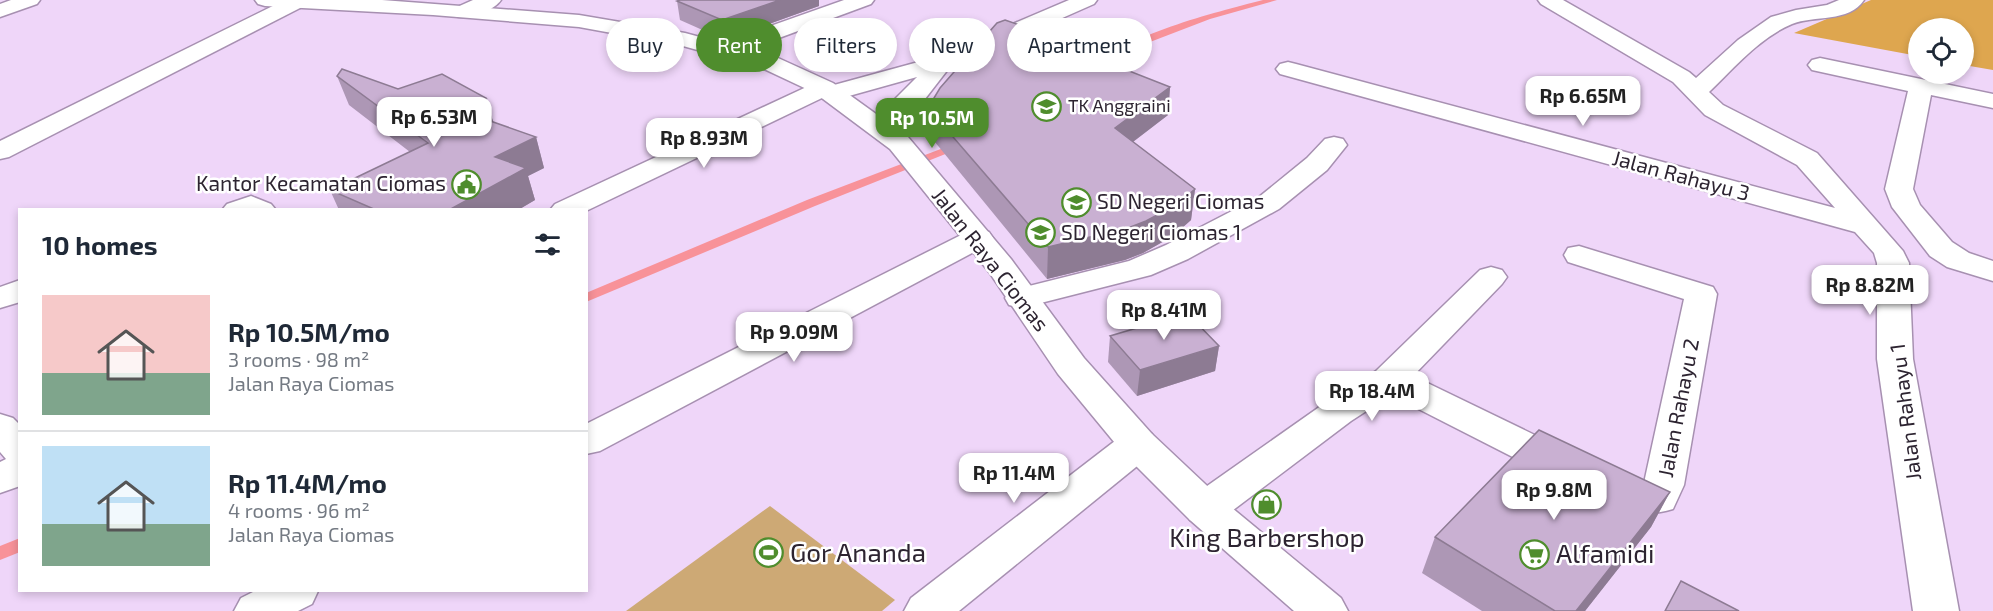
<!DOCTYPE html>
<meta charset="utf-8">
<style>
:root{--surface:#fff;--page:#f2f2f3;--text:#1f2937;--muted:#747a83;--line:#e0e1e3;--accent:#4f8d2d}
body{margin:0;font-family:"Exo 2",sans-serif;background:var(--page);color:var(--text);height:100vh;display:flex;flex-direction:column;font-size:22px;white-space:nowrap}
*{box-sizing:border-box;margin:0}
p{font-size:20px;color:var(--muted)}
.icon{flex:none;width:33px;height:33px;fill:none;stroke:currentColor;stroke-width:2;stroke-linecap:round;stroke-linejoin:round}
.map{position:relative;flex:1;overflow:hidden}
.side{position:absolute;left:18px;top:208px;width:570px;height:384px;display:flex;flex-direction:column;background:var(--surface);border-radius:0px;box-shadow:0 3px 9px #0003}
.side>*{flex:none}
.banner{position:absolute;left:606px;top:18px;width:570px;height:54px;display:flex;gap:12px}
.tools{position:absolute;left:1908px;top:18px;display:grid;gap:12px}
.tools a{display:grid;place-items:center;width:66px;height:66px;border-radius:50%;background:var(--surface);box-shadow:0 3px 9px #0003;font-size:30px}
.price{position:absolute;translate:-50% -51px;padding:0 14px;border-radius:12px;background:#fff;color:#222;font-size:20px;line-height:39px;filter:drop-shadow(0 2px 3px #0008)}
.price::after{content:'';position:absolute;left:50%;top:36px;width:18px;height:14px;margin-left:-9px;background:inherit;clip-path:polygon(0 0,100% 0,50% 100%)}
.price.selected{background:var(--accent);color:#fff}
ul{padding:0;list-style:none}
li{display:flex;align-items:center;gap:18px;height:150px;padding:0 24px}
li+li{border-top:2px solid var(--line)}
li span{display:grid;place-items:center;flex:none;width:168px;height:120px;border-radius:0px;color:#555}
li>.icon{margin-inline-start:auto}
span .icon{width:72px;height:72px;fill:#fffc;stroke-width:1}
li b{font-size:26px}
h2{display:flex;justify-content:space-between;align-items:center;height:72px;padding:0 24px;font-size:26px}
.tag{padding:0 21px;border-radius:27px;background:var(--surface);box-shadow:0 3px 9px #0003;font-size:21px;line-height:54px}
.tag.selected{background:var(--accent);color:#fff}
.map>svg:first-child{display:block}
.green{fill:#cda975}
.forest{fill:#dea64f}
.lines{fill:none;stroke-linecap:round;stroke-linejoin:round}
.stream{fill:#f89299;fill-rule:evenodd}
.minor-casing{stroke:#a790b1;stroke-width:3}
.major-casing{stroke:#a790b1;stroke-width:3}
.minor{fill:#fff;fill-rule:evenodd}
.major{fill:#fff;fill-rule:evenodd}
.wall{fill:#ad97b5}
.shaded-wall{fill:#8d7b93}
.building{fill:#c9b0d2;stroke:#8d7b93;stroke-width:1.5}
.labels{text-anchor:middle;stroke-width:5;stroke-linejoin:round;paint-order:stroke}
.far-poi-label{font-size:18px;fill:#2d2431;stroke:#fff;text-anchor:start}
.street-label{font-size:21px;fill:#2d2431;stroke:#fff}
.poi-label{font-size:21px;fill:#2d2431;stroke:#fff;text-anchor:start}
.near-poi-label{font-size:26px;fill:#2d2431;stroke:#fff;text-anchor:start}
</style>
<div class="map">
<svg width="1993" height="611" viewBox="0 0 1993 611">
<rect width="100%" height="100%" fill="#efd6f9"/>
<!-- green -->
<path class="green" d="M 770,506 L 895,600 L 882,611 L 626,611 Z"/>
<!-- forest -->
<path class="forest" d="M 1871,0 L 1993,0 L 1993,70 L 1964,65 L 1964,28 L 1918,28 L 1918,56 L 1794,33 Z"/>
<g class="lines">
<!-- stream -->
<g class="stream">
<path d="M 1263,0 L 1277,0 L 1210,19 L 1137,47 L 1097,73 L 1089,71 C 1126,34 1213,13 1263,0 Z"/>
<path d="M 959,142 L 964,145 L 963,147 L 815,206 L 586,302 L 586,293 L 807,200 Z"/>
<path d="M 20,538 L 20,552 L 0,560 L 0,546 Z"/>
</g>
<defs>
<g id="minor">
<path d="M 11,0 L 40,0 L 37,4 L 0,17 L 0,4 Z"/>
<path d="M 285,0 L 303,0 L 305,3 L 302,7 L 9,157 L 0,159 L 0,141 Z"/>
<path d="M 473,0 L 501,0 C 494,11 467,20 455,16 L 451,12 L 455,8 Z"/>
<path d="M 844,0 L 874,0 L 871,4 L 733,55 L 725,57 L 717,55 L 714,50 L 717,45 Z"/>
<path d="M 1069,0 L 1097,0 L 1094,4 L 949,68 L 925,99 L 889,132 L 880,135 L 871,132 L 867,127 L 917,77 L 831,101 L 822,98 L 586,211 L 550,210 L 555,204 L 815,83 L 824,81 L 834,85 L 933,58 Z"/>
<path d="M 1538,0 L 1563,0 L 1689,72 L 1696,78 L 1738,40 L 1771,17 L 1796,10 L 1827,5 L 1839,0 L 1864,0 C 1849,23 1814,15 1792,24 C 1759,38 1734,68 1709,92 L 1723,105 L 1817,153 L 1903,251 L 1909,263 L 1913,359 L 1959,611 L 1913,611 L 1877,359 L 1877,263 L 1874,253 L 1855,232 L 1280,74 L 1276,69 L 1280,64 L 1288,62 L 1296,64 L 1835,208 L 1797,165 L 1705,115 L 1673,82 L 1541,4 Z"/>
<path d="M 1820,58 L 1993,94 L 1993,108 L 1931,95 L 1913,189 L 1920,205 L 1952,242 L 1969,253 L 1993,261 L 1993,281 L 1947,267 L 1930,256 L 1892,207 L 1885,189 L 1908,91 L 1812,70 L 1808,65 L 1812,60 Z"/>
<path d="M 1334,137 L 1343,139 L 1347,145 L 1327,170 L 1279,209 L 1188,259 L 1151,275 L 1021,308 L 1009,305 L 1005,298 L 1009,291 L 1129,261 L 1166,245 L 1259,197 L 1307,158 L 1325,139 Z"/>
<path d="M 251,196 L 271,204 L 276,210 L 222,210 L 227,204 Z"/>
<path d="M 978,229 L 989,232 L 993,238 L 989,244 L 600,451 L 586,454 L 586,424 L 967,232 Z"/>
<path d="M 1579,246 L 1713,287 L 1717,294 L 1684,485 L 1673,509 C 1650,516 1633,513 1611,504 L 1605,493 L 1611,482 L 1625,478 L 1644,483 L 1684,299 L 1568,262 L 1564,255 L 1568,248 Z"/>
<path d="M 1491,267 L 1502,270 L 1507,277 L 1502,284 L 1413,376 L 1578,456 L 1584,466 L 1578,476 L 1564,480 L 1550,476 L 1391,395 L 1351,421 L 1220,520 L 1205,524 L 1190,520 L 1184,509 L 1190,498 L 1325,403 L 1376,371 L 1480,270 Z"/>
<path d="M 20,280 L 20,302 L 0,308 L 0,287 Z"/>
<path d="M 0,414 L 13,418 L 20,425 L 20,486 L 0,493 L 0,462 L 6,459 L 0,452 Z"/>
<path d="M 1138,430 L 1152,434 L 1157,444 L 1152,454 L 959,611 L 904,611 L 911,598 L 1124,434 Z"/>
<path d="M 255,591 L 318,591 L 312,604 L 298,611 L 234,611 L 241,598 Z"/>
</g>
<path id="major" d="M 255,0 L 382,0 L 579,15 L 685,33 L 778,58 L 833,83 L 908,137 L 1011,259 L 1084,358 L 1152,434 L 1220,498 L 1341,598 L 1348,611 L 1294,611 L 1190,520 L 1124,454 L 1058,374 L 989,272 L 890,149 L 815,93 L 762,68 L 683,46 L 579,27 L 433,15 L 265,6 L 258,4 Z"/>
</defs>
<!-- minor casing -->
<use href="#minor" class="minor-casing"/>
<!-- major casing -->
<use href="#major" class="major-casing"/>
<!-- minor -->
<use href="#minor" class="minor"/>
<!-- major -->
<use href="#major" class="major"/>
</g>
<!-- wall -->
<g class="wall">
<path d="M 677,1 L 819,6 L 725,40 L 680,20 Z"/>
<path d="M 1080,46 L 1079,52 L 1170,87 L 1168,115 L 1133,142 L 1195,189 L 1191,220 L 1173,236 L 1143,253 L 1125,260 L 1047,279 L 930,136 L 928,108 Z"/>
<path d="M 337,76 L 398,89 L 486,98 L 493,122 L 536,137 L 544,168 L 528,176 L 535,200 L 518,210 L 339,210 L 330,190 L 410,152 L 349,105 Z"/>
<path d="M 1110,336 L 1219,346 L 1215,371 L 1137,396 L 1108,362 Z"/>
<path d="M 1670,492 L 1651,527 L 1585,611 L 1482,611 L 1422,573 L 1435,537 Z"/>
</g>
<!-- shaded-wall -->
<g class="shaded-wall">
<path d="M 780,0 L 819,0 L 819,6 L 725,40 L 722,20 Z"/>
<path d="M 1080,46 L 1078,73 L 1073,49 Z"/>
<path d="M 1170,87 L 1168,115 L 1113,157 L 1115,128 Z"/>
<path d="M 486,98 L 495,128 L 456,109 Z"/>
<path d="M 536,137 L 544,168 L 528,176 L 535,200 L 518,210 L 449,210 L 495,157 Z"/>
<path d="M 1195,189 L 1191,220 L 1173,236 L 1143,253 L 1125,260 L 1047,279 L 1048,247 Z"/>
<path d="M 1219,346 L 1215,371 L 1137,396 L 1140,370 Z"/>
<path d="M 1670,492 L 1651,527 L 1585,611 L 1576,611 Z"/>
</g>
<!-- building -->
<g class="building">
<path d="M 680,0 L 780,0 L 722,20 L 677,1 Z"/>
<path d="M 1005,20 L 1080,46 L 1073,49 L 1170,87 L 1115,128 L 1195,189 L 1176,205 L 1146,221 L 1128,228 L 1048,247 L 928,108 L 940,88 L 997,23 Z"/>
<path d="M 342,69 L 398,89 L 442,74 L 486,98 L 456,109 L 536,137 L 495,157 L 526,168 L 449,210 L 376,210 L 330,190 L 428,143 L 337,76 Z"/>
<path d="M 1187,313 L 1219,346 L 1140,370 L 1110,336 Z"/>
<path d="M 1539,430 L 1670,492 L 1576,611 L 1555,611 L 1435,537 Z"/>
<path d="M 1681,581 L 1739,611 L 1665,611 Z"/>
</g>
<!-- icons -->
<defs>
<symbol id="school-ring" viewBox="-11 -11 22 22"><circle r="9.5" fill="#fff" stroke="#4f8d2d" stroke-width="1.5"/><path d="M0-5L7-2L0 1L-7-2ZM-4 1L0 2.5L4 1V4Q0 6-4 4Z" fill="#4f8d2d"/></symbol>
<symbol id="civic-ring" viewBox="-11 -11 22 22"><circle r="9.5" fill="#fff" stroke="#4f8d2d" stroke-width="1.5"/><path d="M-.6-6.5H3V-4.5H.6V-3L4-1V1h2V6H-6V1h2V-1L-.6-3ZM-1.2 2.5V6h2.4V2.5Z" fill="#4f8d2d"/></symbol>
<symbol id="shop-ring" viewBox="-11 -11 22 22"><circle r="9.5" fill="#fff" stroke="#4f8d2d" stroke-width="1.5"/><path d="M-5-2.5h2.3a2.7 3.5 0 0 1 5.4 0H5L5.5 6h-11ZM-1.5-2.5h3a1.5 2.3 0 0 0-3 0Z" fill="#4f8d2d"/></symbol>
<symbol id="stadium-ring" viewBox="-11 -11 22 22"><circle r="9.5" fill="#fff" stroke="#4f8d2d" stroke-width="1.5"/><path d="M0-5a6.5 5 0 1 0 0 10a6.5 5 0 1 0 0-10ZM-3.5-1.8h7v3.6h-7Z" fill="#4f8d2d"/></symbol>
<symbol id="supermarket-ring" viewBox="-11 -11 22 22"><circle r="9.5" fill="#fff" stroke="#4f8d2d" stroke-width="1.5"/><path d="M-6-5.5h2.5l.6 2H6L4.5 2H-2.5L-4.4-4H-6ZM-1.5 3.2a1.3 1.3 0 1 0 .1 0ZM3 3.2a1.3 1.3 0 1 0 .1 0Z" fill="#4f8d2d"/></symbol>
</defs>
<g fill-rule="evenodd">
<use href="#school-ring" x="1030" y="90" width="33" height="33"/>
<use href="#civic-ring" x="450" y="168" width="33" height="33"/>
<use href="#school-ring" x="1060" y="186" width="33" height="33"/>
<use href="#school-ring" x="1024" y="216" width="33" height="33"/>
<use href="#shop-ring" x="1250" y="488" width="33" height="33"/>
<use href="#stadium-ring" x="752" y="536" width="33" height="33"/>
<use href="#supermarket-ring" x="1518" y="538" width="33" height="33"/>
</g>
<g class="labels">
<!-- far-poi labels -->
<g class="far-poi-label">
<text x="1068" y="112">TK Anggraini</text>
</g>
<!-- street labels -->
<g class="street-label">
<text transform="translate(1681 176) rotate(15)" y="7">Jalan Rahayu 3</text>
<text transform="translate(990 260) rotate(52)" y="7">Jalan Raya Ciomas</text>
<text transform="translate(1679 408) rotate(-79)" y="7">Jalan Rahayu 2</text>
<text transform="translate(1906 412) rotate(-97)" y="7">Jalan Rahayu 1</text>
</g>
<!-- poi labels -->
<g class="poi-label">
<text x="446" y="191" text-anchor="end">Kantor Kecamatan Ciomas</text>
<text x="1097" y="209">SD Negeri Ciomas</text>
<text x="1061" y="240">SD Negeri Ciomas 1</text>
</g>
<!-- near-poi labels -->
<g class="near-poi-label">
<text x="1267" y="547" text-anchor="middle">King Barbershop</text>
<text x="790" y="562">Gor Ananda</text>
<text x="1556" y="563">Alfamidi</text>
</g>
</g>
</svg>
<div class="tools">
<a><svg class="icon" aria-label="locate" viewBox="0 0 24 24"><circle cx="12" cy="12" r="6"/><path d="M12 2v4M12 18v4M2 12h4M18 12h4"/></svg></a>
</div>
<b class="price" style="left:1583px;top:127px">Rp 6.65M</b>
<b class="price" style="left:434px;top:148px">Rp 6.53M</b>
<b class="price selected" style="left:932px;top:149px">Rp 10.5M</b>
<b class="price" style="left:704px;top:169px">Rp 8.93M</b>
<b class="price" style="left:1870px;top:316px">Rp 8.82M</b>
<b class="price" style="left:1164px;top:341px">Rp 8.41M</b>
<b class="price" style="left:794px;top:363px">Rp 9.09M</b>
<b class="price" style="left:1372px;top:422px">Rp 18.4M</b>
<b class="price" style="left:1014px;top:504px">Rp 11.4M</b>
<b class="price" style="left:1554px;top:521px">Rp 9.8M</b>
<div class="banner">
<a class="tag">Buy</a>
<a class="tag selected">Rent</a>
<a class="tag">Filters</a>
<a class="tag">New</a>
<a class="tag">Apartment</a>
</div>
<section class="side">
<h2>10 homes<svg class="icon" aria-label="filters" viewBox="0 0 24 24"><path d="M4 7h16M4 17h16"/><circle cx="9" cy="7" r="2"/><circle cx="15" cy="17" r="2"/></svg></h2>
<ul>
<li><span style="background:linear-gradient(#f6c9c9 65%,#7fa58c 0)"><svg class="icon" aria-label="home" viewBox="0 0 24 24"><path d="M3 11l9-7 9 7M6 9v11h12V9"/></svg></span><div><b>Rp 10.5M/mo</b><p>3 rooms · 98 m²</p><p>Jalan Raya Ciomas</p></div></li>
<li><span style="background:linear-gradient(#bfe0f5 65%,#7fa58c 0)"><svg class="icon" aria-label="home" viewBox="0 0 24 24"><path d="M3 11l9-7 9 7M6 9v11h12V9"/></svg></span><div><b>Rp 11.4M/mo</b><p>4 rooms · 96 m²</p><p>Jalan Raya Ciomas</p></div></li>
</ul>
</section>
</div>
